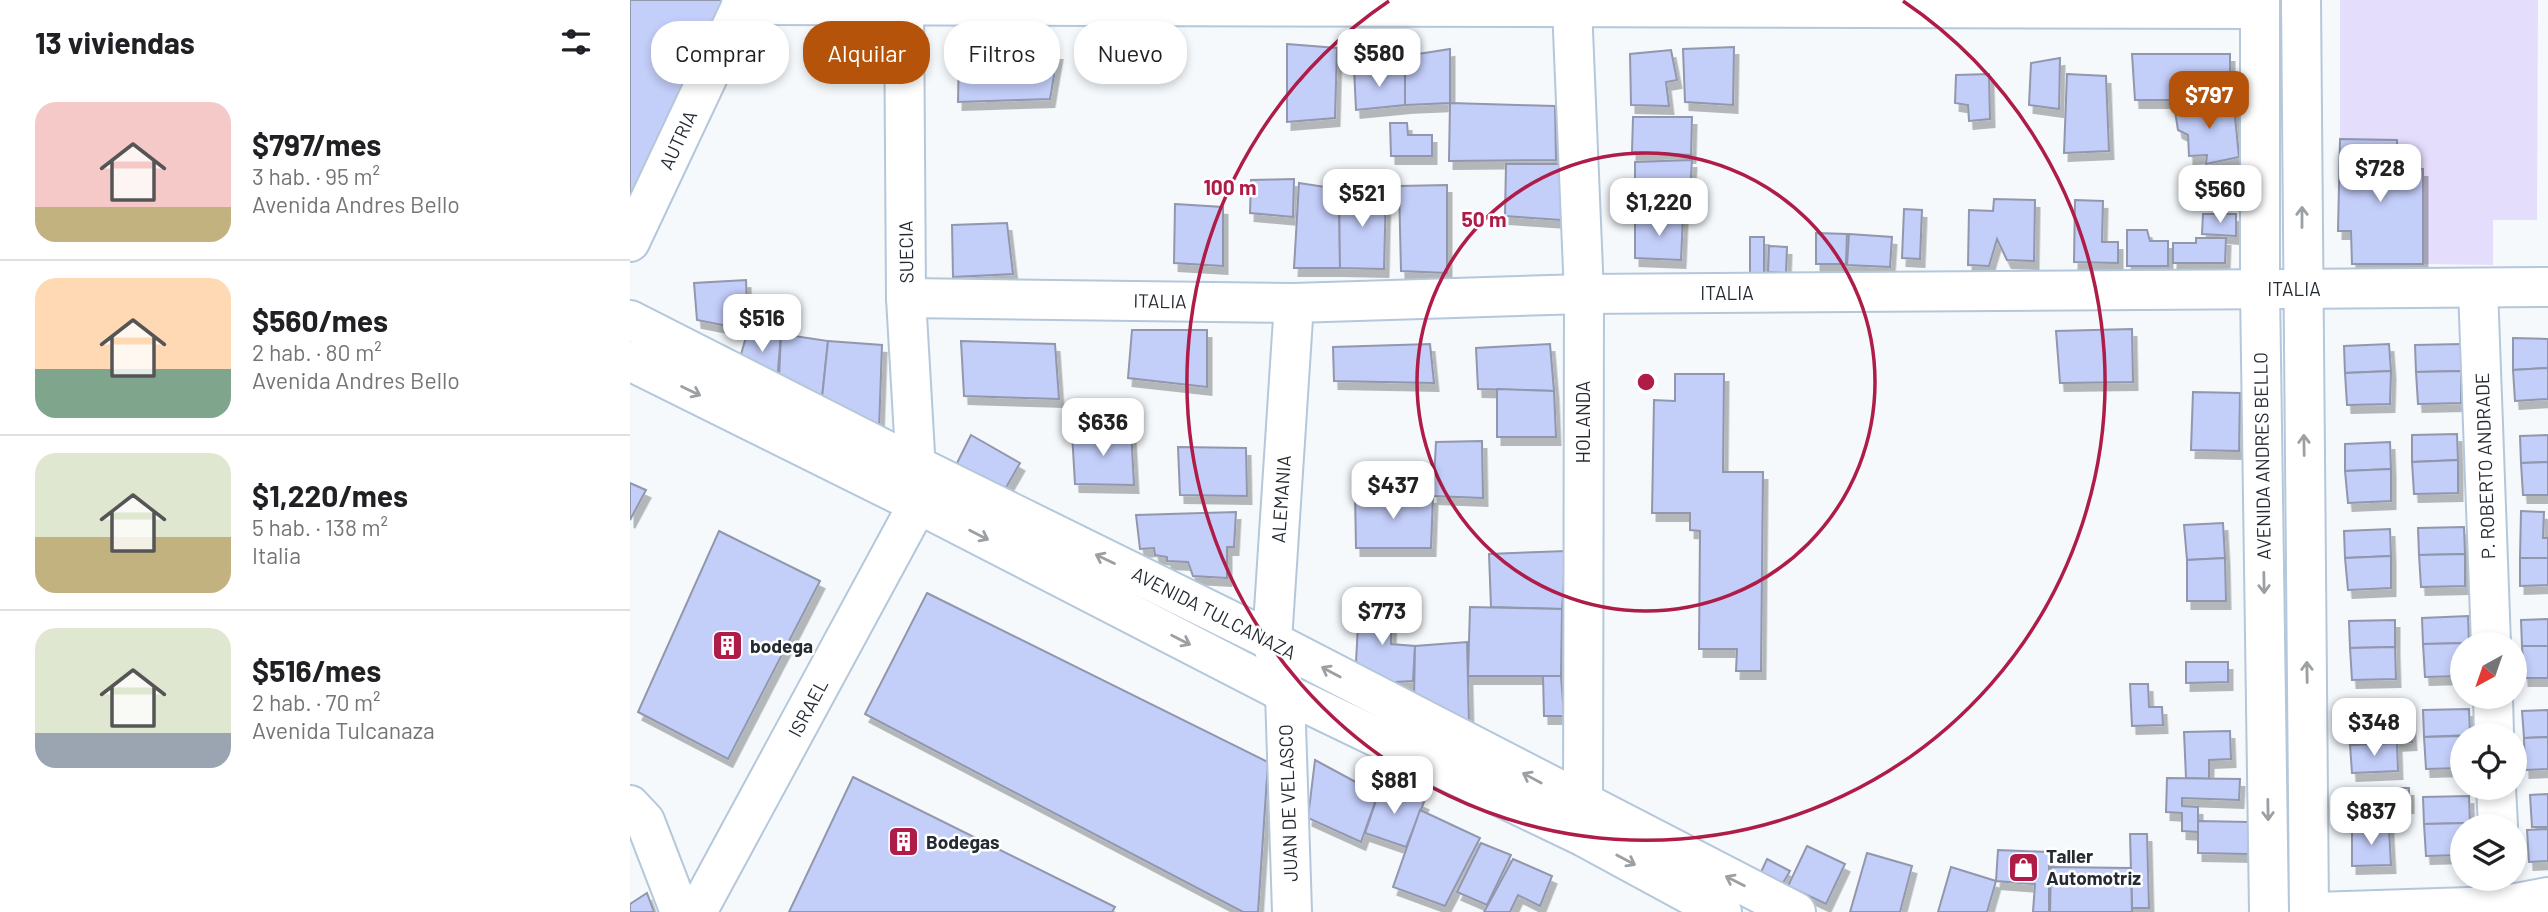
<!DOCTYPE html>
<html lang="es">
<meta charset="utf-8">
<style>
:root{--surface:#fff;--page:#f6f6f6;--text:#202124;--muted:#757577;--line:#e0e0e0;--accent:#b45309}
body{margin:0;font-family:Barlow,sans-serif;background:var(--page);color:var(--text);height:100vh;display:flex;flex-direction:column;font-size:26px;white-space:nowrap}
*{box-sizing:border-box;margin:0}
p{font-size:23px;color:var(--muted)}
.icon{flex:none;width:38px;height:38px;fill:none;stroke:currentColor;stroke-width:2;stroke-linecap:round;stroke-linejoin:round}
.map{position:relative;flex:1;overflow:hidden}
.side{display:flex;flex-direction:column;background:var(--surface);width:630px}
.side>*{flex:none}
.guide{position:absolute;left:21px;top:21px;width:665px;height:63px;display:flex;gap:14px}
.needle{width:46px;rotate:220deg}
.controls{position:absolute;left:1820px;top:632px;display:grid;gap:14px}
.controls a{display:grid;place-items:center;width:77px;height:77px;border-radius:50%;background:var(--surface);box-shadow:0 4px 10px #0003;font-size:35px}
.price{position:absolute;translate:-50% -60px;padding:0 16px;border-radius:14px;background:#fff;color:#222;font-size:23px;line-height:46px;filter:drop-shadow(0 2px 4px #0008)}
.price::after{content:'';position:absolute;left:50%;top:42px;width:21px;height:16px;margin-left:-10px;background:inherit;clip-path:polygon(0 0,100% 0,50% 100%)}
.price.on{background:var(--accent);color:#fff}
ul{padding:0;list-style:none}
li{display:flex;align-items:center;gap:21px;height:175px;padding:0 35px}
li+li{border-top:2px solid var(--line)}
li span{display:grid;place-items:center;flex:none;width:196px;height:140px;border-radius:21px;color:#555}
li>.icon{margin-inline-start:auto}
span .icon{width:84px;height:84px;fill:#fffc;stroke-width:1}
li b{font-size:30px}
h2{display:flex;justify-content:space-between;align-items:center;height:84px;padding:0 35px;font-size:30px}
.pill{padding:0 24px;border-radius:28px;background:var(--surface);box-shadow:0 4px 10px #0003;font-size:24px;line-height:63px}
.pill.on{background:var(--accent);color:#fff}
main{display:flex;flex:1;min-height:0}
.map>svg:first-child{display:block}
.green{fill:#e5ddfc}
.building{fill:#c3cef9;stroke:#9197ad;stroke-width:2;filter:url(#shadow)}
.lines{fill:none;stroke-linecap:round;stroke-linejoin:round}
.minor-casing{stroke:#b5c7da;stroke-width:42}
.minor{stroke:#fff;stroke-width:38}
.oneway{stroke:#9ca0a3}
.ring{fill:none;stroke:#af1c48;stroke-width:3.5}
.labels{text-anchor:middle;stroke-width:5;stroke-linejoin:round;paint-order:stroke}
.street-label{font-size:19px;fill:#242b32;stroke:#fff}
.poi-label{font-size:19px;font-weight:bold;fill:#242b32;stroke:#fff;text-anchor:start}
.centre{fill:#af1c48;stroke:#fff;stroke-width:3.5}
.ring-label{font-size:21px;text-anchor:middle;font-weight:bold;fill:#af1c48;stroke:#fff;stroke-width:5;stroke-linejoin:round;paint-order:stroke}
</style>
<main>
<section class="side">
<h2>13 viviendas<svg class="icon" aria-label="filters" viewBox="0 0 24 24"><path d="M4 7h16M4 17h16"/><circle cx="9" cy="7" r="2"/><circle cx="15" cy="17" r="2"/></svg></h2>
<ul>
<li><span style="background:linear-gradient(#f6c9c9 75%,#c2b280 0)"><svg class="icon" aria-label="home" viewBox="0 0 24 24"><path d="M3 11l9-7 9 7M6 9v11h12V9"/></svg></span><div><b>$797/mes</b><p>3 hab. · 95 m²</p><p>Avenida Andres Bello</p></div></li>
<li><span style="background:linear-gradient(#ffd9b3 65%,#7fa58c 0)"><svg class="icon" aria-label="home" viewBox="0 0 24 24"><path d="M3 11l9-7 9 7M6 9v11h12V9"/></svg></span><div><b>$560/mes</b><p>2 hab. · 80 m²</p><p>Avenida Andres Bello</p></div></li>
<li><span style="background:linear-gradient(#dfe7d0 60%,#c2b280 0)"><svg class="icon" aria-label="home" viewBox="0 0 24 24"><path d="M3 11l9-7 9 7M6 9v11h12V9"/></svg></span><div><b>$1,220/mes</b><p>5 hab. · 138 m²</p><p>Italia</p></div></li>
<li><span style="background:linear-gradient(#dfe7d0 75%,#9aa5b1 0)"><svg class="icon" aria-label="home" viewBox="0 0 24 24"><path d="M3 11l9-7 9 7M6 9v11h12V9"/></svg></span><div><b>$516/mes</b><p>2 hab. · 70 m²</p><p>Avenida Tulcanaza</p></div></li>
</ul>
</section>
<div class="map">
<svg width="1918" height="912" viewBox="0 0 1918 912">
<defs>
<filter id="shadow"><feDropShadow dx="4.5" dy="8" stdDeviation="0" flood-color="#0004"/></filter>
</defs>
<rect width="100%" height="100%" fill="#f5f9fc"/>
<!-- green -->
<path class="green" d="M 1710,0 L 1908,0 L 1907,220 L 1863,220 L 1863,265 L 1793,264 L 1793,169 L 1767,169 L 1767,140 L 1710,139 Z"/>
<!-- building -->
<g class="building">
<path d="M 0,0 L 102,0 L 0,202 Z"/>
<path d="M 657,44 L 707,48 L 705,118 L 657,122 Z"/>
<path d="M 1104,47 L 1103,105 L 1055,102 L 1053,49 Z"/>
<path d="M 820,49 L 820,103 L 775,105 L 775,56 Z"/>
<path d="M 1041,50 L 1047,80 L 1036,82 L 1039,106 L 1001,105 L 1000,54 Z"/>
<path d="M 428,52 L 420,99 L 328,102 L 329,53 Z"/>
<path d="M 1502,54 L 1600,54 L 1600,100 L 1505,100 Z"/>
<path d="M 1430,58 L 1429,109 L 1399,105 L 1401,63 Z"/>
<path d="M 724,68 L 775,72 L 775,105 L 726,110 Z"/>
<path d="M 1359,74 L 1360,119 L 1339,121 L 1338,105 L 1325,103 L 1326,75 Z"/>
<path d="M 1437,74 L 1476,76 L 1479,151 L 1434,153 Z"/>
<path d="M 820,103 L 925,106 L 926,160 L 819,161 Z"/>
<path d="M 1544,105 L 1604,107 L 1609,157 L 1576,164 L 1577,155 L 1559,156 L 1558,135 L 1548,130 Z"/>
<path d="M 1003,117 L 1062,117 L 1061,155 L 1002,152 Z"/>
<path d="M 760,123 L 777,123 L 778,135 L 802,135 L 802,156 L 761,156 Z"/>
<path d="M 1710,139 L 1767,140 L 1767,169 L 1793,169 L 1793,264 L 1722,264 L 1721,231 L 1708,231 Z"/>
<path d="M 1062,160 L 1059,207 L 1005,209 L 1005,162 Z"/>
<path d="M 876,164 L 931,164 L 931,220 L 875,216 Z"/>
<path d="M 664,179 L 663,217 L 620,213 L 621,180 Z"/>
<path d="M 669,183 L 709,189 L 710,268 L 664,268 Z"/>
<path d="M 817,185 L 817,273 L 771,271 L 769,186 Z"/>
<path d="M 709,189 L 756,190 L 754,269 L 710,268 Z"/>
<path d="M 1364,199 L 1405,200 L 1404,261 L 1377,260 L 1367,239 L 1359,266 L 1338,265 L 1339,210 L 1363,211 Z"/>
<path d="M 1445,200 L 1473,201 L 1472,242 L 1488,242 L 1488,263 L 1444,262 Z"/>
<path d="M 545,204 L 593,207 L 593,266 L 544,263 Z"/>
<path d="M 1274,209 L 1292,210 L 1290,259 L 1272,258 Z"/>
<path d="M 1573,214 L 1606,214 L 1606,236 L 1572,234 Z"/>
<path d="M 1053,216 L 1051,260 L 1005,258 L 1005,217 Z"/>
<path d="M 377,223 L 383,274 L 323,277 L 322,225 Z"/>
<path d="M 1497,230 L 1517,230 L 1520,241 L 1538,241 L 1538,266 L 1497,266 Z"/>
<path d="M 1186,233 L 1217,234 L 1216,264 L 1186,264 Z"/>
<path d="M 1219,234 L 1262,237 L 1260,267 L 1217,265 Z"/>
<rect x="1120" y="237" width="14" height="37"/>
<path d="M 1566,238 L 1596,238 L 1595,263 L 1543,263 L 1543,243 L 1566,243 Z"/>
<path d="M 1139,246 L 1157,247 L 1156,273 L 1138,272 Z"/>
<path d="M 116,280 L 118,330 L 67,320 L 64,283 Z"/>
<path d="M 1502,329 L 1503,382 L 1430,383 L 1426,331 Z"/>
<path d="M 118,330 L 151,334 L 147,382 L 108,365 Z"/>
<path d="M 502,330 L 577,330 L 577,387 L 498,378 Z"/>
<path d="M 151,334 L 198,341 L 192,398 L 149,378 Z"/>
<path d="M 1883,338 L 1918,339 L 1918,368 L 1883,370 Z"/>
<path d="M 198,341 L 252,345 L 249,429 L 192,398 Z"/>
<path d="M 331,341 L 425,344 L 429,399 L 334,396 Z"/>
<path d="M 800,344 L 804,383 L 704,381 L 703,347 Z"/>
<path d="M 920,344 L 924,391 L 848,389 L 846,348 Z"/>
<path d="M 1759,344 L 1761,371 L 1715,373 L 1714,346 Z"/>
<path d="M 1831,344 L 1831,371 L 1786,372 L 1785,345 Z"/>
<path d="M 1918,368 L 1918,399 L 1885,401 L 1883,370 Z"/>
<path d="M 1761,371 L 1760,404 L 1717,405 L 1715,373 Z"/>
<path d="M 1831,371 L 1831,403 L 1788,404 L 1786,372 Z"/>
<path d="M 1045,374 L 1094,374 L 1093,472 L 1133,472 L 1131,671 L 1106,671 L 1107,649 L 1069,649 L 1070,531 L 1060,530 L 1060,513 L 1022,513 L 1024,400 L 1045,401 Z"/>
<path d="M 867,389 L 924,391 L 926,437 L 867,437 Z"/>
<path d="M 1563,392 L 1610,393 L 1609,451 L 1561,450 Z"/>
<path d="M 501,430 L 504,485 L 445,484 L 442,433 Z"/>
<path d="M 1827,434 L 1828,460 L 1782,462 L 1782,435 Z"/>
<path d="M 341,435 L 390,463 L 374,491 L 326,465 Z"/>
<path d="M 1918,435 L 1918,462 L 1891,463 L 1890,436 Z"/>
<path d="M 852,441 L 853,498 L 803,496 L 806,442 Z"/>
<path d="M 1760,442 L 1761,469 L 1715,471 L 1715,444 Z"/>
<path d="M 548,447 L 616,448 L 617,496 L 550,495 Z"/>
<path d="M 1828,460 L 1828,493 L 1784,494 L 1782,462 Z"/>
<path d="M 1918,462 L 1918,495 L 1893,495 L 1891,463 Z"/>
<path d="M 1761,469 L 1761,501 L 1718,503 L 1715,471 Z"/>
<path d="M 0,483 L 16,490 L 0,520 Z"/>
<path d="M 725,493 L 803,496 L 801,548 L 726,548 Z"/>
<path d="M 1891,511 L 1914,512 L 1913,538 L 1918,538 L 1918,558 L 1890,558 Z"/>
<path d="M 606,512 L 604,547 L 597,547 L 597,578 L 563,576 L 558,562 L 537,561 L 537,557 L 525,555 L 524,548 L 510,549 L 506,515 Z"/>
<path d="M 1593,523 L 1595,558 L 1557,560 L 1554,525 Z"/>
<path d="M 1834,527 L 1835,554 L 1789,555 L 1788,528 Z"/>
<path d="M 1760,529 L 1761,556 L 1715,558 L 1714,531 Z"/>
<path d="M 89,531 L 190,581 L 98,759 L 8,712 Z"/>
<path d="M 936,551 L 932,609 L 861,607 L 859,554 Z"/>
<path d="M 1835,554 L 1835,586 L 1791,587 L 1789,555 Z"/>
<path d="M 1761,556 L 1761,588 L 1718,590 L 1715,558 Z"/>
<path d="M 1595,558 L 1596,601 L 1557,601 L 1557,560 Z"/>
<path d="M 1890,558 L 1918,558 L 1918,585 L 1890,586 Z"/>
<path d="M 297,593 L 638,762 L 628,912 L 613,912 L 235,714 Z"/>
<path d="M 729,606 L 762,606 L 761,644 L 785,646 L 783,681 L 747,683 L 726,662 Z"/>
<path d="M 840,607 L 932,609 L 931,676 L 838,676 Z"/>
<path d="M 1838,616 L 1839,643 L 1793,644 L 1792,618 Z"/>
<path d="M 1918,619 L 1918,646 L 1892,646 L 1891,620 Z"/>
<path d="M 1765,620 L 1765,647 L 1720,648 L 1719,621 Z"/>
<path d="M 837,642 L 839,723 L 784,697 L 785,646 Z"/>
<path d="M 1839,643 L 1832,644 L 1832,676 L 1795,677 L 1793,644 Z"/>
<path d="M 1892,646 L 1918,646 L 1918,678 L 1894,678 Z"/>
<path d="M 1765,647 L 1766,679 L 1722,680 L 1720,648 Z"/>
<path d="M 1556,662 L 1598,662 L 1598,682 L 1556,683 Z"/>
<path d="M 913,676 L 931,676 L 934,716 L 914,716 Z"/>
<path d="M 1500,684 L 1518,684 L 1519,707 L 1532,707 L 1533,725 L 1502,726 Z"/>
<path d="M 1779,701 L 1782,742 L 1720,745 L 1718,704 Z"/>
<path d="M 1839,709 L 1840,735 L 1794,737 L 1793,710 Z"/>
<path d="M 1918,710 L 1918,737 L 1894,738 L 1892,711 Z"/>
<path d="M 1600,731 L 1601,759 L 1579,760 L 1579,779 L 1556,778 L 1554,732 Z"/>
<path d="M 1832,736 L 1832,768 L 1796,769 L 1794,737 Z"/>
<path d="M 1918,737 L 1918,769 L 1895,770 L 1894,738 Z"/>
<path d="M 1767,743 L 1768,771 L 1722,773 L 1720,745 Z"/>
<path d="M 685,760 L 748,794 L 731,842 L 678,818 Z"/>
<path d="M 223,777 L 485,907 L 482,912 L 159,912 Z"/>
<path d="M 1537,778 L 1610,779 L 1609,800 L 1552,798 L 1552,806 L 1568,807 L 1568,832 L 1552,831 L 1552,813 L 1536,812 Z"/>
<path d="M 752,783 L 794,802 L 776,847 L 735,833 Z"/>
<path d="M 1742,788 L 1779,788 L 1779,805 L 1759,805 L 1759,829 L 1722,829 L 1723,801 L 1742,801 Z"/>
<path d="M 1918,794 L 1918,827 L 1902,827 L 1900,795 Z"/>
<path d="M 1839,796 L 1840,823 L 1794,824 L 1793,797 Z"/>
<path d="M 790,810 L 850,838 L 815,906 L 763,887 Z"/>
<path d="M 1568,821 L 1618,822 L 1618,854 L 1568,853 Z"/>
<path d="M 1840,823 L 1840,826 L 1832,826 L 1832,855 L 1796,856 L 1794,824 Z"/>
<path d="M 1722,829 L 1759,829 L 1761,865 L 1722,866 Z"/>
<path d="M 1918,829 L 1918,861 L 1899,862 L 1897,830 Z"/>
<path d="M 1500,834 L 1517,834 L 1519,908 L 1502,908 Z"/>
<path d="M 851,843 L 881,855 L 857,905 L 827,892 Z"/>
<path d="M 1177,846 L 1215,864 L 1196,904 L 1158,886 Z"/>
<path d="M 1368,850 L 1419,852 L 1419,912 L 1403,912 L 1405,884 L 1366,881 Z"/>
<path d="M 1237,853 L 1282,866 L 1270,912 L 1220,912 Z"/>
<path d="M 883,859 L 922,876 L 910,906 L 888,895 L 880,912 L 854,912 Z"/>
<path d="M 1137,859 L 1160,871 L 1153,883 L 1131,872 Z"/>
<path d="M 1321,867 L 1366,881 L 1357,912 L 1308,912 Z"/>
<path d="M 1421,867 L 1501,868 L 1502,912 L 1420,912 Z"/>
<path d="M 17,893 L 24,912 L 0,912 L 0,904 Z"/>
</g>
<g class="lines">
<defs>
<g id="minor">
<path d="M 274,0 L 276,298 L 287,488"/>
<path d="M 1630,0 L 1630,290 L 1639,912"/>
<path d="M 1671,0 L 1679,912"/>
<path d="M 111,5 L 1630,9"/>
<path d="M 942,7 L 954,294 L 953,824"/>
<path d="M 0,242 L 114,0"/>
<path d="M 1848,288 L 1861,644"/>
<path d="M 276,298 L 664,303 L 954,294 L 1918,287"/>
<path d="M 0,320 L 285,465 L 642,641 L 1166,912"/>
<path d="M 0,361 L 288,504 L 655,693 L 954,837 L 1092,912"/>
<path d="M 1863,696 L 1864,735"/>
<path d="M 1866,788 L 1868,826"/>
<path d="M 0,805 L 15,821 L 50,912"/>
<path d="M 67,912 L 288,504"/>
<path d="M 662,912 L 655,693 L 642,641 L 664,303"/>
<path d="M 1685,912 L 1871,906 L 1918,897"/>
</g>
</defs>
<!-- minor casing -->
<use href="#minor" class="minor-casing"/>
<!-- minor -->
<use href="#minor" class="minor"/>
</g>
<!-- one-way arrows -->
<defs><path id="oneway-shaft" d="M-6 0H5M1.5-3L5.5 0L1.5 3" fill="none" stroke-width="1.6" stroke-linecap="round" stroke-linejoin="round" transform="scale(1.75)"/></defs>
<g class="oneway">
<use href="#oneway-shaft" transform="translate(1672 217) rotate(-90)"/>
<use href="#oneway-shaft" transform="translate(61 391) rotate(26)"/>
<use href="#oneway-shaft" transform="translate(1674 445) rotate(-91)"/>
<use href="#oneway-shaft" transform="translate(349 535) rotate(27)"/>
<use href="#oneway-shaft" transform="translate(475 559) rotate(-154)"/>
<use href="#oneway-shaft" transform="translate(1634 583) rotate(89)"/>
<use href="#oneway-shaft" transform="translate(551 640) rotate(27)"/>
<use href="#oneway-shaft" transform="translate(701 672) rotate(-152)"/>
<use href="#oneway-shaft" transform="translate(1677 672) rotate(-91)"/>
<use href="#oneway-shaft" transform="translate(902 778) rotate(-152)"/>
<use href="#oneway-shaft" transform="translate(1638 810) rotate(89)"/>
<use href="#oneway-shaft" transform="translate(996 860) rotate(28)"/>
<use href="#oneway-shaft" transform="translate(1105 881) rotate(-153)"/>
</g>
<!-- distance rings -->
<g class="ring">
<circle cx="1016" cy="382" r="229"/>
<path d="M1273 1A459 459 0 1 1 759 1"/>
</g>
<!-- icons -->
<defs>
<symbol id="building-square" viewBox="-11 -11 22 22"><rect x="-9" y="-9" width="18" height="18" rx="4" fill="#af1c48" stroke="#fff"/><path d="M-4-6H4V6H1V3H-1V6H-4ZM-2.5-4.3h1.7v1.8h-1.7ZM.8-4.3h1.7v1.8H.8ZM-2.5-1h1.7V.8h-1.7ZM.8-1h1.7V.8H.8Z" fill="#fff"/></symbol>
<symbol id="shop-square" viewBox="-11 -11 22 22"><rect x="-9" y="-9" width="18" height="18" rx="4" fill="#af1c48" stroke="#fff"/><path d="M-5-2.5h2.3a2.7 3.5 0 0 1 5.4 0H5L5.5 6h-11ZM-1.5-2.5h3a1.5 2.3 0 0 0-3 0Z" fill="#fff"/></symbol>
</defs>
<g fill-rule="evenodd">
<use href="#building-square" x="80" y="628" width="35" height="35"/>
<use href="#building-square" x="256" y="824" width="35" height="35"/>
<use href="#shop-square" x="1376" y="850" width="35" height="35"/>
</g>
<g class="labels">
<!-- street labels -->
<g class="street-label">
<text transform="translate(48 140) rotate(-65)" y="7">AUTRIA</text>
<text transform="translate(276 252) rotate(-91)" y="7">SUECIA</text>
<text x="1664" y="296">ITALIA</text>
<text x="1097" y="300">ITALIA</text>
<text transform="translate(530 301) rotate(1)" y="7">ITALIA</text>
<text transform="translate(953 422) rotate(-90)" y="7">HOLANDA</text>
<text transform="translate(1632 456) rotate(-91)" y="7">AVENIDA ANDRES BELLO</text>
<text transform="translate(1855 466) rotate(-92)" y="7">P. ROBERTO ANDRADE</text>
<text transform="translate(651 499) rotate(-86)" y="7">ALEMANIA</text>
<text transform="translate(584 613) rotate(27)" y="7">AVENIDA TULCANAZA</text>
<text transform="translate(178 708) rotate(-62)" y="7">ISRAEL</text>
<text transform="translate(658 803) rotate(-92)" y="7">JUAN DE VELASCO</text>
</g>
<!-- poi labels -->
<g class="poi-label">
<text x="120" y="653">bodega</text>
<text x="296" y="849">Bodegas</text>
<text x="1416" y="863">Taller<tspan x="1416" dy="22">Automotriz</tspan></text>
</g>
</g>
<circle cx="1016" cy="382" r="10" class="centre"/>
<g class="ring-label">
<text x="600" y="195">100 m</text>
<text x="854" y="227">50 m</text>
</g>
</svg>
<div class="controls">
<a><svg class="needle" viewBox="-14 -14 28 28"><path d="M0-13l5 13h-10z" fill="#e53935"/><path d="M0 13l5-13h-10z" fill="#757577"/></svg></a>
<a><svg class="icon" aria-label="locate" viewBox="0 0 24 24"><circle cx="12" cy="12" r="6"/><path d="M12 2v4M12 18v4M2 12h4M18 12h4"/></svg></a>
<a><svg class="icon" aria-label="layers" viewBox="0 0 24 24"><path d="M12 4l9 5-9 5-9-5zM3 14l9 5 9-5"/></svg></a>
</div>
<b class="price" style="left:749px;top:89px">$580</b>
<b class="price on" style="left:1579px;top:131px">$797</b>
<b class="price" style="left:1750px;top:204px">$728</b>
<b class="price" style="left:1590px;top:225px">$560</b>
<b class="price" style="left:732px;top:229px">$521</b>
<b class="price" style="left:1029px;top:238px">$1,220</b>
<b class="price" style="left:132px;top:354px">$516</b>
<b class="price" style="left:473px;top:458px">$636</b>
<b class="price" style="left:763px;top:521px">$437</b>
<b class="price" style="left:752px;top:647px">$773</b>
<b class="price" style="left:1744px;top:758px">$348</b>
<b class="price" style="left:764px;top:816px">$881</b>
<b class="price" style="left:1741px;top:847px">$837</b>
<div class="guide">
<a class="pill">Comprar</a>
<a class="pill on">Alquilar</a>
<a class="pill">Filtros</a>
<a class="pill">Nuevo</a>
</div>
</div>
</main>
